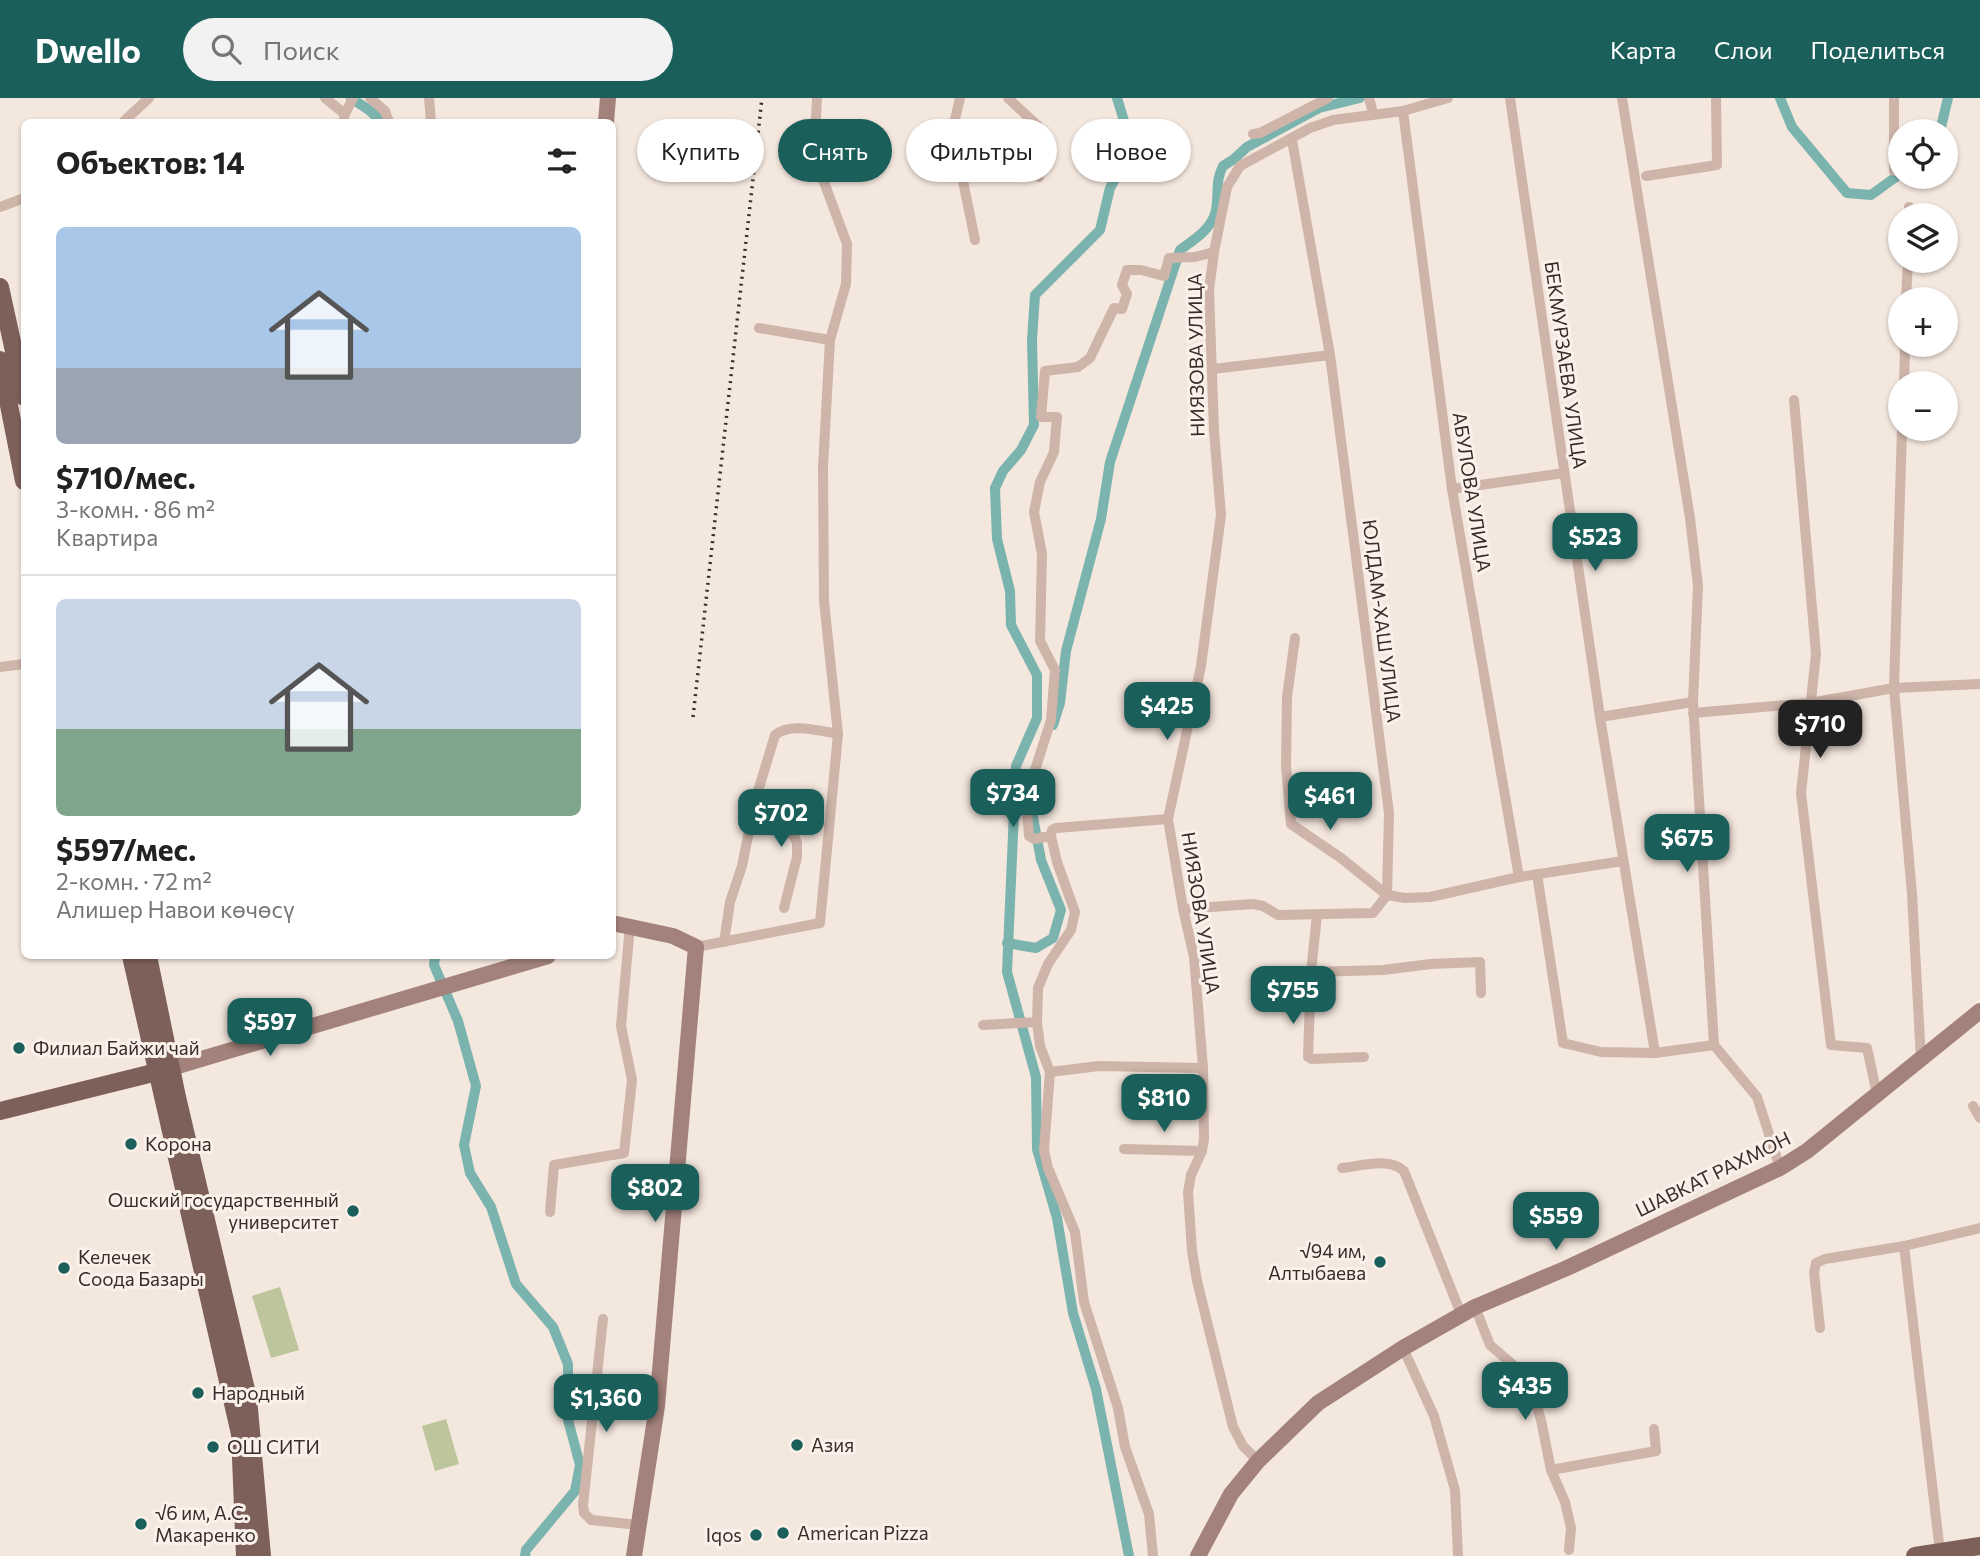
<!DOCTYPE html>
<html lang="ru">
<meta charset="utf-8">
<style>
:root{--surface:#fff;--page:#f2f2f2;--text:#222;--muted:#767676;--line:#e0e0e0;--accent:#1b5f5a}
body{margin:0;font-family:Commissioner,sans-serif;background:var(--page);color:var(--text);height:100vh;display:flex;flex-direction:column;font-size:26px;white-space:nowrap}
*{box-sizing:border-box;margin:0}
p{font-size:23px;color:var(--muted)}
.icon{flex:none;width:38px;height:38px;fill:none;stroke:currentColor;stroke-width:2;stroke-linecap:round;stroke-linejoin:round}
.map{position:relative;flex:1;overflow:hidden}
.side{position:absolute;left:21px;top:21px;width:595px;height:840px;display:flex;flex-direction:column;background:var(--surface);border-radius:10px;box-shadow:0 2px 5px #0004}
.side>*{flex:none}
.top-card{position:absolute;left:637px;top:21px;width:665px;height:63px;display:flex;gap:14px}
.fabs{position:absolute;left:1888px;top:21px;display:grid;gap:14px}
.fabs a{display:grid;place-items:center;width:70px;height:70px;border-radius:50%;background:var(--surface);box-shadow:0 2px 5px #0004;font-size:35px}
.price{position:absolute;translate:-50% -60px;padding:0 16px;border-radius:14px;background:var(--accent);color:#fff;font-size:23px;line-height:46px;filter:drop-shadow(0 2px 4px #0008)}
.price::after{content:'';position:absolute;left:50%;top:42px;width:21px;height:16px;margin-left:-10px;background:inherit;clip-path:polygon(0 0,100% 0,50% 100%)}
.price.current{background:#222;color:#fff}
ul{padding:0;list-style:none}
li{display:grid;align-content:center;gap:14px;height:371px;padding:0 35px}
li+li{border-top:2px solid var(--line)}
li span{display:grid;place-items:center;height:217px;border-radius:10px;color:#555}
li>.icon{margin-inline-start:auto}
span .icon{width:126px;height:126px;fill:#fffc;stroke-width:1}
li b{font-size:30px}
h2{display:flex;justify-content:space-between;align-items:center;height:84px;padding:0 35px;font-size:30px}
.chip{padding:0 24px;border-radius:32px;background:var(--surface);box-shadow:0 2px 5px #0004;font-size:24px;line-height:63px}
.chip.current{background:var(--accent);color:#fff}
header{display:flex;align-items:center;gap:42px;box-sizing:border-box;height:98px;padding:0 35px;background:var(--accent);color:#fff}
header strong{font-size:33px}
nav{display:flex;gap:38px;margin-inline-start:auto;font-size:24px}
.search{width:490px;height:63px;background:var(--page);display:flex;align-items:center;gap:18px;box-sizing:border-box;padding:0 24px;border-radius:38px;color:var(--muted);font-size:26px}
.map>svg:first-child{display:block}
.green{fill:#bdc59c}
.lines{fill:none;stroke-linecap:round;stroke-linejoin:round}
.canal{stroke:#7bb4ae;stroke-width:10}
.street{stroke:#ceb4a9;stroke-width:10}
.secondary{stroke:#a2827a;stroke-width:16}
.primary{stroke:#7d6059;stroke-width:18}
.rail{stroke:#3a2c29;stroke-width:3.5;stroke-dasharray:2 5;stroke-linecap:butt}
.poi-dot{fill:#1b5f5a;stroke:#fbf1eb;stroke-width:2.5}
.labels{text-anchor:middle;stroke-width:6;stroke-linejoin:round;paint-order:stroke}
.street-label{font-size:19px;fill:#3a2c29;stroke:#fbf1eb}
.poi-label{font-size:19px;fill:#3a2c29;stroke:#fbf1eb;text-anchor:start}
</style>
<header>
<strong>Dwello</strong>
<div class="search"><svg class="icon" aria-label="search" viewBox="0 0 24 24"><circle cx="10" cy="10" r="6"/><path d="M15 15l6 6"/></svg>Поиск</div>
<nav><a>Карта</a><a>Слои</a><a>Поделиться</a></nav>
</header>
<div class="map">
<svg width="1980" height="1458" viewBox="0 0 1980 1458">
<rect width="100%" height="100%" fill="#f4e7de"/>
<!-- green -->
<g class="green">
<path d="M 280,1189 L 299,1252 L 271,1260 L 252,1198 Z"/>
<path d="M 446,1321 L 459,1366 L 435,1373 L 422,1328 Z"/>
</g>
<g class="lines">
<!-- canal -->
<g class="canal">
<path d="M 351,0 L 369,12 L 382,24"/>
<path d="M 1117,0 L 1129,39 L 1128,58 L 1110,90 L 1100,132 L 1035,197 L 1032,242 L 1034,327 L 1021,352 L 1003,373 L 995,390 L 997,441 L 1010,493 L 1011,527 L 1037,577 L 1037,620 L 1016,668 L 1007,874 L 1036,979 L 1037,1051 L 1057,1120 L 1073,1215 L 1096,1291 L 1129,1458"/>
<path d="M 1780,0 L 1792,29 L 1847,95 L 1871,97 L 1900,76"/>
<path d="M 1940,33 L 1948,0"/>
<path d="M 1053,627 L 1060,605 L 1066,553 L 1101,421 L 1110,364 L 1180,152 C 1195,141 1212,131 1216,112 C 1219,96 1215,83 1223,68 L 1234,61 L 1247,49 L 1319,10 L 1360,0"/>
<path d="M 1007,845 L 1036,850 L 1053,840 L 1061,812 L 1041,762 L 1030,703"/>
<path d="M 435,858 L 434,867 L 458,923 L 476,988 L 464,1047 L 470,1075 L 491,1109 L 516,1186 L 553,1229 L 568,1266 L 568,1322 L 580,1367 L 575,1393 L 526,1452 L 525,1458"/>
</g>
<!-- street -->
<g class="street">
<path d="M 325,0 L 345,16 L 343,24"/>
<path d="M 370,0 L 385,13 L 389,24"/>
<path d="M 429,0 L 431,24"/>
<path d="M 960,0 L 951,39 L 963,83 L 975,142"/>
<path d="M 1008,0 L 1038,28 L 1039,79"/>
<path d="M 1369,0 L 1373,15"/>
<path d="M 1510,0 L 1600,619 L 1655,955"/>
<path d="M 1622,0 L 1690,420 L 1698,488 L 1693,604 L 1714,947"/>
<path d="M 1894,0 L 1894,73"/>
<path d="M 1403,13 L 1452,391 L 1519,779"/>
<path d="M 345,16 L 353,0"/>
<path d="M 123,24 L 149,0"/>
<path d="M 1253,36 L 1260,35 L 1328,0"/>
<path d="M 1646,78 L 1717,67 L 1716,0"/>
<path d="M 0,109 L 24,100"/>
<path d="M 1909,117 L 1909,109"/>
<path d="M 1906,201 L 1908,163"/>
<path d="M 759,230 L 830,242"/>
<path d="M 1213,271 L 1330,257"/>
<path d="M 1904,285 L 1905,247"/>
<path d="M 1794,302 L 1816,556 L 1801,695 L 1831,947 L 1867,950 L 1877,996"/>
<path d="M 1902,331 L 1894,590 L 1912,796 L 1921,962"/>
<path d="M 1452,391 L 1564,375"/>
<path d="M 1295,540 L 1287,599 L 1286,668 L 1291,726 L 1341,760 L 1387,797 L 1405,800 L 1430,799 L 1519,779 L 1623,763"/>
<path d="M 0,569 L 24,566"/>
<path d="M 1693,615 L 1810,605 L 1894,590 L 1980,586"/>
<path d="M 1600,619 L 1693,604"/>
<path d="M 755,703 L 765,717 L 794,738 L 797,745 L 797,759 L 784,810"/>
<path d="M 1168,721 L 1056,730 L 1052,732 L 1051,738 L 1034,741 L 1029,738 L 1026,700 L 1051,622 L 1055,572 L 1040,543 L 1042,456 L 1034,414 L 1040,384 L 1054,354 L 1057,319 L 1041,319 L 1045,273 L 1078,269 L 1090,260 L 1114,210 L 1122,211 L 1127,196 L 1122,187 L 1127,172 L 1141,172 L 1164,178 L 1169,160 L 1195,159 L 1214,154"/>
<path d="M 1051,738 L 1057,764 L 1075,814 L 1071,832 L 1048,866 L 1038,890 L 1037,924 L 1040,948 L 1050,974 L 1044,1052 L 1048,1070 L 1075,1134 L 1084,1204 L 1118,1310 L 1125,1349 L 1149,1416 L 1153,1458"/>
<path d="M 1537,776 L 1563,945 L 1601,954 L 1655,955 L 1714,947 L 1757,999 L 1780,1070"/>
<path d="M 1183,811 L 1253,806 L 1263,808 L 1278,817 L 1373,815 L 1387,797 L 1389,715 L 1330,257 L 1292,42"/>
<path d="M 1317,817 L 1311,874 L 1308,959 L 1312,961 L 1364,959"/>
<path d="M 724,844 L 730,804 L 742,768 L 755,703 L 775,637 C 790,624 820,633 838,636"/>
<path d="M 696,849 L 820,825 L 838,636 L 824,503 L 823,369 L 830,242 L 846,186 L 847,146 L 814,57 L 817,0"/>
<path d="M 1311,874 L 1383,872 L 1431,866 L 1480,864 L 1481,895"/>
<path d="M 983,927 L 1037,924"/>
<path d="M 1050,974 L 1099,968 L 1203,970"/>
<path d="M 1973,1008 L 1980,1020"/>
<path d="M 1124,1051 L 1202,1053"/>
<path d="M 1342,1070 C 1361,1068 1389,1059 1404,1073 L 1461,1216"/>
<path d="M 550,1114 L 554,1067 L 624,1055 L 632,982 L 621,928 L 630,827"/>
<path d="M 1904,1148 L 1940,1454"/>
<path d="M 1475,1209 L 1490,1247 L 1519,1272 L 1533,1294 L 1541,1322 L 1551,1372 L 1565,1404 L 1571,1430 L 1569,1452"/>
<path d="M 603,1221 L 583,1407 L 584,1415 L 591,1422 L 639,1427"/>
<path d="M 1820,1230 L 1814,1174 L 1816,1165 L 1825,1161 L 1904,1148 L 1980,1130"/>
<path d="M 1403,1250 L 1434,1318 L 1455,1392 L 1458,1458"/>
<path d="M 1258,1363 L 1243,1348 L 1233,1329 L 1197,1183 L 1192,1153 L 1188,1094 L 1191,1077 L 1202,1053 L 1204,1041 L 1203,970 L 1194,859 L 1183,811 L 1168,721 L 1201,568 L 1221,417 L 1214,333 L 1209,192 L 1214,154 L 1227,89 L 1240,68 L 1310,30 L 1333,22 L 1403,13 L 1448,0"/>
<path d="M 1551,1372 L 1656,1353 L 1654,1331"/>
</g>
<!-- secondary -->
<g class="secondary">
<path d="M 606,24 L 608,0"/>
<path d="M 612,825 L 673,838 L 696,849 L 657,1308 L 634,1458"/>
<path d="M 171,970 L 548,858"/>
<path d="M 1198,1458 L 1231,1396 L 1258,1363 L 1318,1305 L 1403,1250 L 1475,1209 L 1567,1170 L 1780,1070 L 1807,1053 L 1980,913"/>
</g>
<!-- primary -->
<g class="primary">
<path d="M 0,189 L 24,299"/>
<path d="M 0,262 L 24,383"/>
<path d="M 131,858 L 240,1336 L 245,1458"/>
<path d="M 148,858 L 177,999 L 248,1300 L 262,1458"/>
<path d="M 0,1013 L 165,972"/>
<path d="M 1915,1458 L 1980,1448"/>
</g>
<!-- rail -->
<path class="rail" d="M 693,619 L 762,0"/>
</g>
<!-- markers -->
<g class="poi-dot">
<circle cx="19" cy="950" r="7"/>
<circle cx="131" cy="1046" r="7"/>
<circle cx="353" cy="1113" r="7"/>
<circle cx="1380" cy="1164" r="7"/>
<circle cx="64" cy="1170" r="7"/>
<circle cx="198" cy="1295" r="7"/>
<circle cx="797" cy="1347" r="7"/>
<circle cx="213" cy="1349" r="7"/>
<circle cx="141" cy="1426" r="7"/>
<circle cx="783" cy="1435" r="7"/>
<circle cx="756" cy="1437" r="7"/>
</g>
<g class="labels">
<!-- street labels -->
<g class="street-label">
<text transform="translate(1196 257) rotate(-91)" y="7">НИЯЗОВА УЛИЦА</text>
<text transform="translate(1566 267) rotate(82)" y="7">БЕКМУРЗАЕВА УЛИЦА</text>
<text transform="translate(1472 394) rotate(81)" y="7">АБУЛОВА УЛИЦА</text>
<text transform="translate(1382 523) rotate(83)" y="7">ЮЛДАМ-ХАШ УЛИЦА</text>
<text transform="translate(1201 815) rotate(81)" y="7">НИЯЗОВА УЛИЦА</text>
<text transform="translate(1713 1076) rotate(-26)" y="7">ШАВКАТ РАХМОН</text>
</g>
<!-- poi labels -->
<g class="poi-label">
<text x="33" y="957">Филиал Байжи чай</text>
<text x="145" y="1053">Корона</text>
<text x="339" y="1109" text-anchor="end">Ошский государственный<tspan x="339" dy="22">университет</tspan></text>
<text x="1366" y="1160" text-anchor="end">√94 им,<tspan x="1366" dy="22">Алтыбаева</tspan></text>
<text x="78" y="1166">Келечек<tspan x="78" dy="22">Соода Базары</tspan></text>
<text x="212" y="1302">Народный</text>
<text x="811" y="1354">Азия</text>
<text x="227" y="1356">ОШ СИТИ</text>
<text x="155" y="1422">√6 им, А.С.<tspan x="155" dy="22">Макаренко</tspan></text>
<text x="797" y="1442">American Pizza</text>
<text x="742" y="1444" text-anchor="end">Iqos</text>
</g>
</g>
</svg>
<div class="fabs">
<a><svg class="icon" aria-label="locate" viewBox="0 0 24 24"><circle cx="12" cy="12" r="6"/><path d="M12 2v4M12 18v4M2 12h4M18 12h4"/></svg></a>
<a><svg class="icon" aria-label="layers" viewBox="0 0 24 24"><path d="M12 4l9 5-9 5-9-5zM3 14l9 5 9-5"/></svg></a>
<a>+</a>
<a>−</a>
</div>
<b class="price" style="left:1595px;top:475px">$523</b>
<b class="price" style="left:1167px;top:644px">$425</b>
<b class="price current" style="left:1820px;top:662px">$710</b>
<b class="price" style="left:1013px;top:731px">$734</b>
<b class="price" style="left:1330px;top:734px">$461</b>
<b class="price" style="left:781px;top:751px">$702</b>
<b class="price" style="left:1687px;top:776px">$675</b>
<b class="price" style="left:1293px;top:928px">$755</b>
<b class="price" style="left:270px;top:960px">$597</b>
<b class="price" style="left:1164px;top:1036px">$810</b>
<b class="price" style="left:655px;top:1126px">$802</b>
<b class="price" style="left:1556px;top:1154px">$559</b>
<b class="price" style="left:1525px;top:1324px">$435</b>
<b class="price" style="left:606px;top:1336px">$1,360</b>
<div class="top-card">
<a class="chip">Купить</a>
<a class="chip current">Снять</a>
<a class="chip">Фильтры</a>
<a class="chip">Новое</a>
</div>
<section class="side">
<h2>Объектов: 14<svg class="icon" aria-label="filters" viewBox="0 0 24 24"><path d="M4 7h16M4 17h16"/><circle cx="9" cy="7" r="2"/><circle cx="15" cy="17" r="2"/></svg></h2>
<ul>
<li><span style="background:linear-gradient(#a9c7e8 65%,#9aa5b1 0)"><svg class="icon" aria-label="home" viewBox="0 0 24 24"><path d="M3 11l9-7 9 7M6 9v11h12V9"/></svg></span><div><b>$710/мес.</b><p>3-комн. · 86 m²</p><p>Квартира</p></div></li>
<li><span style="background:linear-gradient(#c9d6e8 60%,#7fa58c 0)"><svg class="icon" aria-label="home" viewBox="0 0 24 24"><path d="M3 11l9-7 9 7M6 9v11h12V9"/></svg></span><div><b>$597/мес.</b><p>2-комн. · 72 m²</p><p>Алишер Навои көчөсү</p></div></li>
</ul>
</section>
</div>
